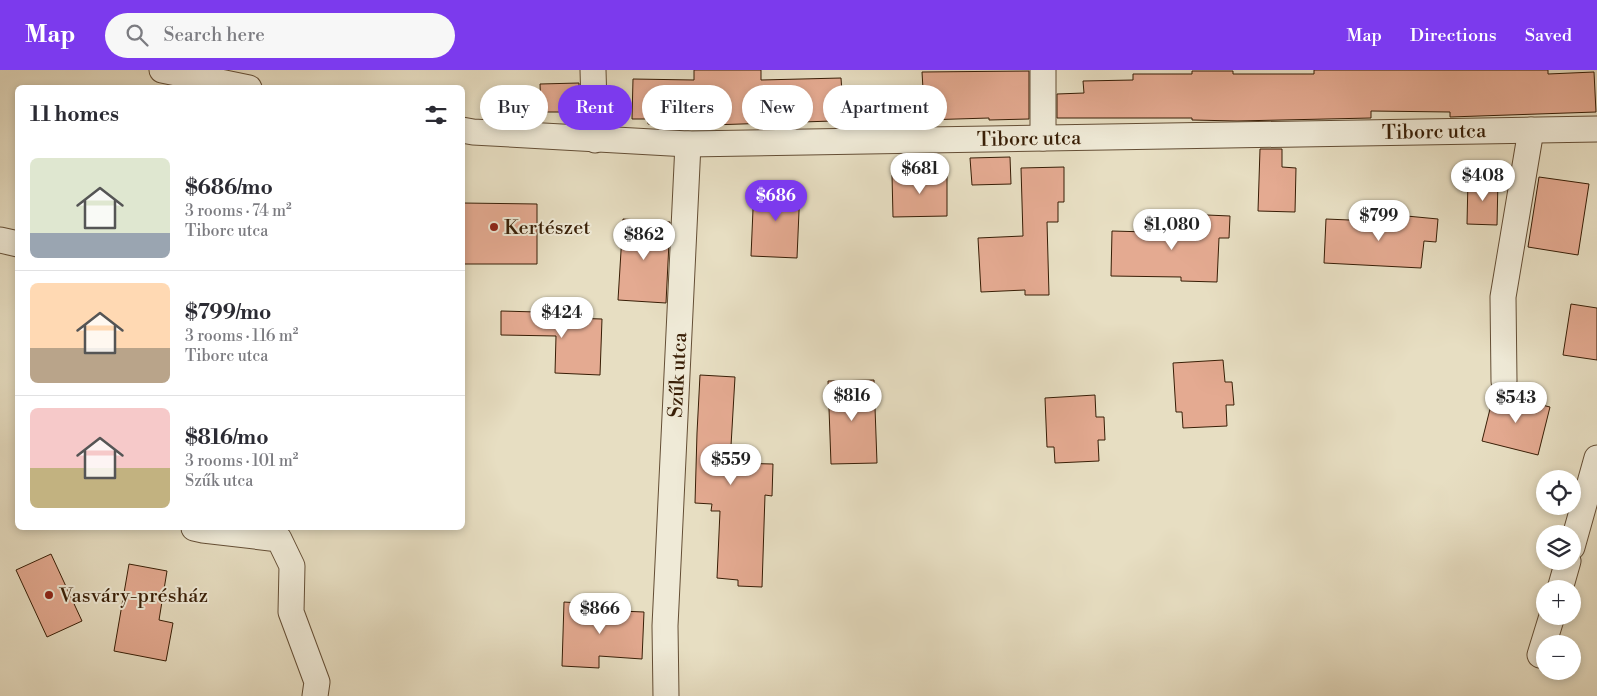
<!DOCTYPE html>
<meta charset="utf-8">
<style>
:root{--surface:#fff;--page:#f7f7f7;--text:#2b2b33;--muted:#7c7c81;--line:#e1e1e2;--accent:#7c3aed}
body{margin:0;font-family:"Libre Bodoni",serif;background:var(--page);color:var(--text);height:100vh;display:flex;flex-direction:column;font-size:19px;white-space:nowrap}
*{box-sizing:border-box;margin:0}
p{font-size:16px;color:var(--muted)}
.icon{flex:none;width:28px;height:28px;fill:none;stroke:currentColor;stroke-width:2;stroke-linecap:round;stroke-linejoin:round}
.map{position:relative;flex:1;overflow:hidden}
.sheet{position:absolute;left:15px;top:15px;width:450px;height:445px;display:flex;flex-direction:column;background:var(--surface);border-radius:8px;box-shadow:0 2px 8px #0003}
.sheet>*{flex:none}
.banner{position:absolute;left:480px;top:15px;width:475px;height:45px;display:flex;gap:10px}
.fabs{position:absolute;left:1536px;top:400px;display:grid;gap:10px}
.fabs a{display:grid;place-items:center;width:45px;height:45px;border-radius:50%;background:var(--surface);box-shadow:0 2px 8px #0003;font-size:25px}
.price{position:absolute;translate:-50% -42px;padding:0 11px;border-radius:18px;background:#fff;color:#222;font-size:16px;line-height:32px;filter:drop-shadow(0 1px 2px #0008)}
.price::after{content:'';position:absolute;left:50%;top:30px;width:15px;height:11px;margin-left:-8px;background:inherit;clip-path:polygon(0 0,100% 0,50% 100%)}
.price.on{background:var(--accent);color:#fff}
ul{padding:0;list-style:none}
li{display:flex;align-items:center;gap:15px;height:125px;padding:0 15px}
li+li{border-top:1px solid var(--line)}
li span{display:grid;place-items:center;flex:none;width:140px;height:100px;border-radius:8px;color:#555}
li>.icon{margin-inline-start:auto}
span .icon{width:60px;height:60px;fill:#fffc;stroke-width:1}
li b{font-size:21px}
h2{display:flex;justify-content:space-between;align-items:center;height:60px;padding:0 15px;font-size:21px}
.pill{padding:0 18px;border-radius:22px;background:var(--surface);box-shadow:0 2px 8px #0003;font-size:18px;line-height:45px}
.pill.on{background:var(--accent);color:#fff}
header{display:flex;align-items:center;gap:30px;box-sizing:border-box;height:70px;padding:0 25px;background:var(--accent);color:#fff}
header strong{font-size:24px}
nav{display:flex;gap:28px;margin-inline-start:auto;font-size:18px}
.search{width:350px;height:45px;background:var(--page);display:flex;align-items:center;gap:12px;box-sizing:border-box;padding:0 18px;border-radius:28px;color:var(--muted);font-size:19px}
.map>svg:first-child{display:block}
.building{fill:#e4aa91;stroke:#381e06}
.lines{fill:none;stroke-linecap:round;stroke-linejoin:round}
.minor-casing{stroke:#644e35;stroke-width:27}
.minor{stroke:#efead7;stroke-width:25}
.poi-dot{fill:#8f2418;stroke:#efead7;stroke-width:2}
.labels{text-anchor:middle;stroke-width:4;stroke-linejoin:round;paint-order:stroke}
.street-label{font-size:20px;fill:#381e06;stroke:#efead7}
.poi-label{font-size:20px;fill:#381e06;stroke:#efead7;text-anchor:start}
</style>
<header>
<strong>Map</strong>
<div class="search"><svg class="icon" aria-label="search" viewBox="0 0 24 24"><circle cx="10" cy="10" r="6"/><path d="M15 15l6 6"/></svg>Search here</div>
<nav><a>Map</a><a>Directions</a><a>Saved</a></nav>
</header>
<div class="map">
<svg width="1597" height="626" viewBox="0 0 1597 626">
<rect width="100%" height="100%" fill="#e7dec2"/>
<filter id="stains"><feTurbulence type="fractalNoise" baseFrequency=".004" numOctaves="4"/><feColorMatrix values="0 0 0 0 .2 0 0 0 0 .09 0 0 0 0 .02 0 0 0 .5 -.17"/></filter>
<radialGradient id="worn" r=".72"><stop offset=".6" stop-color="#630" stop-opacity="0"/><stop offset="1" stop-color="#630" stop-opacity=".3"/></radialGradient>
<!-- building -->
<g class="building">
<path d="M 694,0 L 761,0 L 761,10 L 841,8 L 842,23 L 923,19 L 922,2 L 1029,1 L 1029,49 L 989,50 L 989,48 L 924,50 L 924,48 L 711,55 L 648,54 L 648,49 L 632,49 L 633,9 L 694,10 Z"/>
<path d="M 1314,0 L 1548,0 L 1548,4 L 1594,2 L 1596,42 L 1450,47 L 1450,42 L 1371,41 L 1371,48 L 1237,51 L 1192,50 L 1192,48 L 1057,48 L 1057,24 L 1084,23 L 1083,11 L 1133,10 L 1133,4 L 1192,4 L 1192,1 L 1233,1 L 1233,4 L 1314,4 Z"/>
<path d="M 579,13 L 579,42 L 541,42 L 540,14 Z"/>
<path d="M 1260,79 L 1282,79 L 1282,97 L 1296,98 L 1295,142 L 1258,141 Z"/>
<path d="M 1010,87 L 1011,114 L 972,115 L 970,88 Z"/>
<path d="M 1064,97 L 1064,132 L 1058,132 L 1058,152 L 1047,152 L 1049,225 L 1025,225 L 1025,220 L 981,222 L 978,168 L 1023,166 L 1021,98 Z"/>
<path d="M 947,104 L 947,146 L 893,147 L 892,105 Z"/>
<path d="M 1539,107 L 1589,114 L 1578,185 L 1528,177 Z"/>
<path d="M 1468,109 L 1498,109 L 1497,155 L 1467,154 Z"/>
<path d="M 754,116 L 800,118 L 797,188 L 751,186 Z"/>
<path d="M 462,133 L 537,134 L 537,194 L 462,194 Z"/>
<path d="M 1184,144 L 1230,146 L 1229,168 L 1219,168 L 1217,212 L 1181,211 L 1181,207 L 1111,206 L 1112,161 L 1183,163 Z"/>
<path d="M 1396,145 L 1438,149 L 1436,172 L 1424,171 L 1421,198 L 1324,193 L 1326,149 L 1395,152 Z"/>
<path d="M 623,149 L 670,152 L 666,233 L 618,230 Z"/>
<path d="M 1571,234 L 1597,238 L 1597,290 L 1563,285 Z"/>
<path d="M 501,241 L 537,242 L 537,247 L 602,249 L 600,305 L 555,303 L 556,266 L 501,265 Z"/>
<path d="M 1223,290 L 1225,312 L 1232,312 L 1234,335 L 1226,335 L 1227,356 L 1183,358 L 1182,342 L 1176,342 L 1173,293 Z"/>
<path d="M 700,305 L 735,307 L 730,393 L 773,394 L 772,426 L 765,425 L 762,517 L 738,516 L 738,510 L 717,508 L 720,441 L 711,441 L 712,434 L 695,433 L 697,363 Z"/>
<path d="M 874,310 L 877,393 L 831,394 L 828,311 Z"/>
<path d="M 1494,323 L 1550,337 L 1538,385 L 1482,371 Z"/>
<path d="M 1095,325 L 1096,347 L 1104,347 L 1105,370 L 1098,370 L 1099,391 L 1055,393 L 1054,377 L 1047,377 L 1045,328 Z"/>
<path d="M 51,484 L 82,551 L 47,567 L 16,500 Z"/>
<path d="M 129,494 L 167,501 L 159,550 L 173,553 L 166,591 L 114,581 Z"/>
<path d="M 564,532 L 594,534 L 594,540 L 644,542 L 642,589 L 599,586 L 599,598 L 562,596 Z"/>
</g>
<g class="lines">
<defs>
<g id="minor">
<path d="M 162,0 L 249,18"/>
<path d="M 593,0 L 595,70"/>
<path d="M 462,60 L 473,62 L 688,74 L 1597,59"/>
<path d="M 1043,68 L 1043,0"/>
<path d="M 0,170 L 18,174"/>
<path d="M 1504,311 L 1503,227 L 1531,60"/>
<path d="M 194,458 L 203,460 L 279,469 L 292,496 L 291,542 L 317,612 L 315,626"/>
<path d="M 1572,477 L 1597,388"/>
<path d="M 1560,519 L 1568,491"/>
<path d="M 1540,585 L 1552,546"/>
<path d="M 666,626 L 665,556 L 688,74"/>
</g>
</defs>
<!-- minor casing -->
<use href="#minor" class="minor-casing"/>
<!-- minor -->
<use href="#minor" class="minor"/>
</g>
<!-- markers -->
<g class="poi-dot">
<circle cx="494" cy="157" r="5"/>
<circle cx="49" cy="525" r="5"/>
</g>
<g class="labels">
<!-- street labels -->
<g class="street-label">
<text transform="translate(1434 61) rotate(-1)" y="7">Tiborc utca</text>
<text transform="translate(1029 68) rotate(-1)" y="7">Tiborc utca</text>
<text transform="translate(677 305) rotate(-87)" y="7">Szűk utca</text>
</g>
<!-- poi labels -->
<g class="poi-label">
<text x="504" y="164">Kertészet</text>
<text x="59" y="532">Vasváry-présház</text>
</g>
</g>
<rect width="100%" height="100%" filter="url(#stains)"/>
<rect width="100%" height="100%" fill="url(#worn)"/>
</svg>
<div class="fabs">
<a><svg class="icon" aria-label="locate" viewBox="0 0 24 24"><circle cx="12" cy="12" r="6"/><path d="M12 2v4M12 18v4M2 12h4M18 12h4"/></svg></a>
<a><svg class="icon" aria-label="layers" viewBox="0 0 24 24"><path d="M12 4l9 5-9 5-9-5zM3 14l9 5 9-5"/></svg></a>
<a>+</a>
<a>−</a>
</div>
<b class="price" style="left:920px;top:125px">$681</b>
<b class="price" style="left:1483px;top:132px">$408</b>
<b class="price on" style="left:776px;top:152px">$686</b>
<b class="price" style="left:1379px;top:172px">$799</b>
<b class="price" style="left:1172px;top:181px">$1,080</b>
<b class="price" style="left:644px;top:191px">$862</b>
<b class="price" style="left:562px;top:269px">$424</b>
<b class="price" style="left:852px;top:352px">$816</b>
<b class="price" style="left:1516px;top:354px">$543</b>
<b class="price" style="left:731px;top:416px">$559</b>
<b class="price" style="left:600px;top:565px">$866</b>
<div class="banner">
<a class="pill">Buy</a>
<a class="pill on">Rent</a>
<a class="pill">Filters</a>
<a class="pill">New</a>
<a class="pill">Apartment</a>
</div>
<section class="sheet">
<h2>11 homes<svg class="icon" aria-label="filters" viewBox="0 0 24 24"><path d="M4 7h16M4 17h16"/><circle cx="9" cy="7" r="2"/><circle cx="15" cy="17" r="2"/></svg></h2>
<ul>
<li><span style="background:linear-gradient(#dfe7d0 75%,#9aa5b1 0)"><svg class="icon" aria-label="home" viewBox="0 0 24 24"><path d="M3 11l9-7 9 7M6 9v11h12V9"/></svg></span><div><b>$686/mo</b><p>3 rooms · 74 m²</p><p>Tiborc utca</p></div></li>
<li><span style="background:linear-gradient(#ffd9b3 65%,#b9a48a 0)"><svg class="icon" aria-label="home" viewBox="0 0 24 24"><path d="M3 11l9-7 9 7M6 9v11h12V9"/></svg></span><div><b>$799/mo</b><p>3 rooms · 116 m²</p><p>Tiborc utca</p></div></li>
<li><span style="background:linear-gradient(#f6c9c9 60%,#c2b280 0)"><svg class="icon" aria-label="home" viewBox="0 0 24 24"><path d="M3 11l9-7 9 7M6 9v11h12V9"/></svg></span><div><b>$816/mo</b><p>3 rooms · 101 m²</p><p>Szűk utca</p></div></li>
</ul>
</section>
</div>
